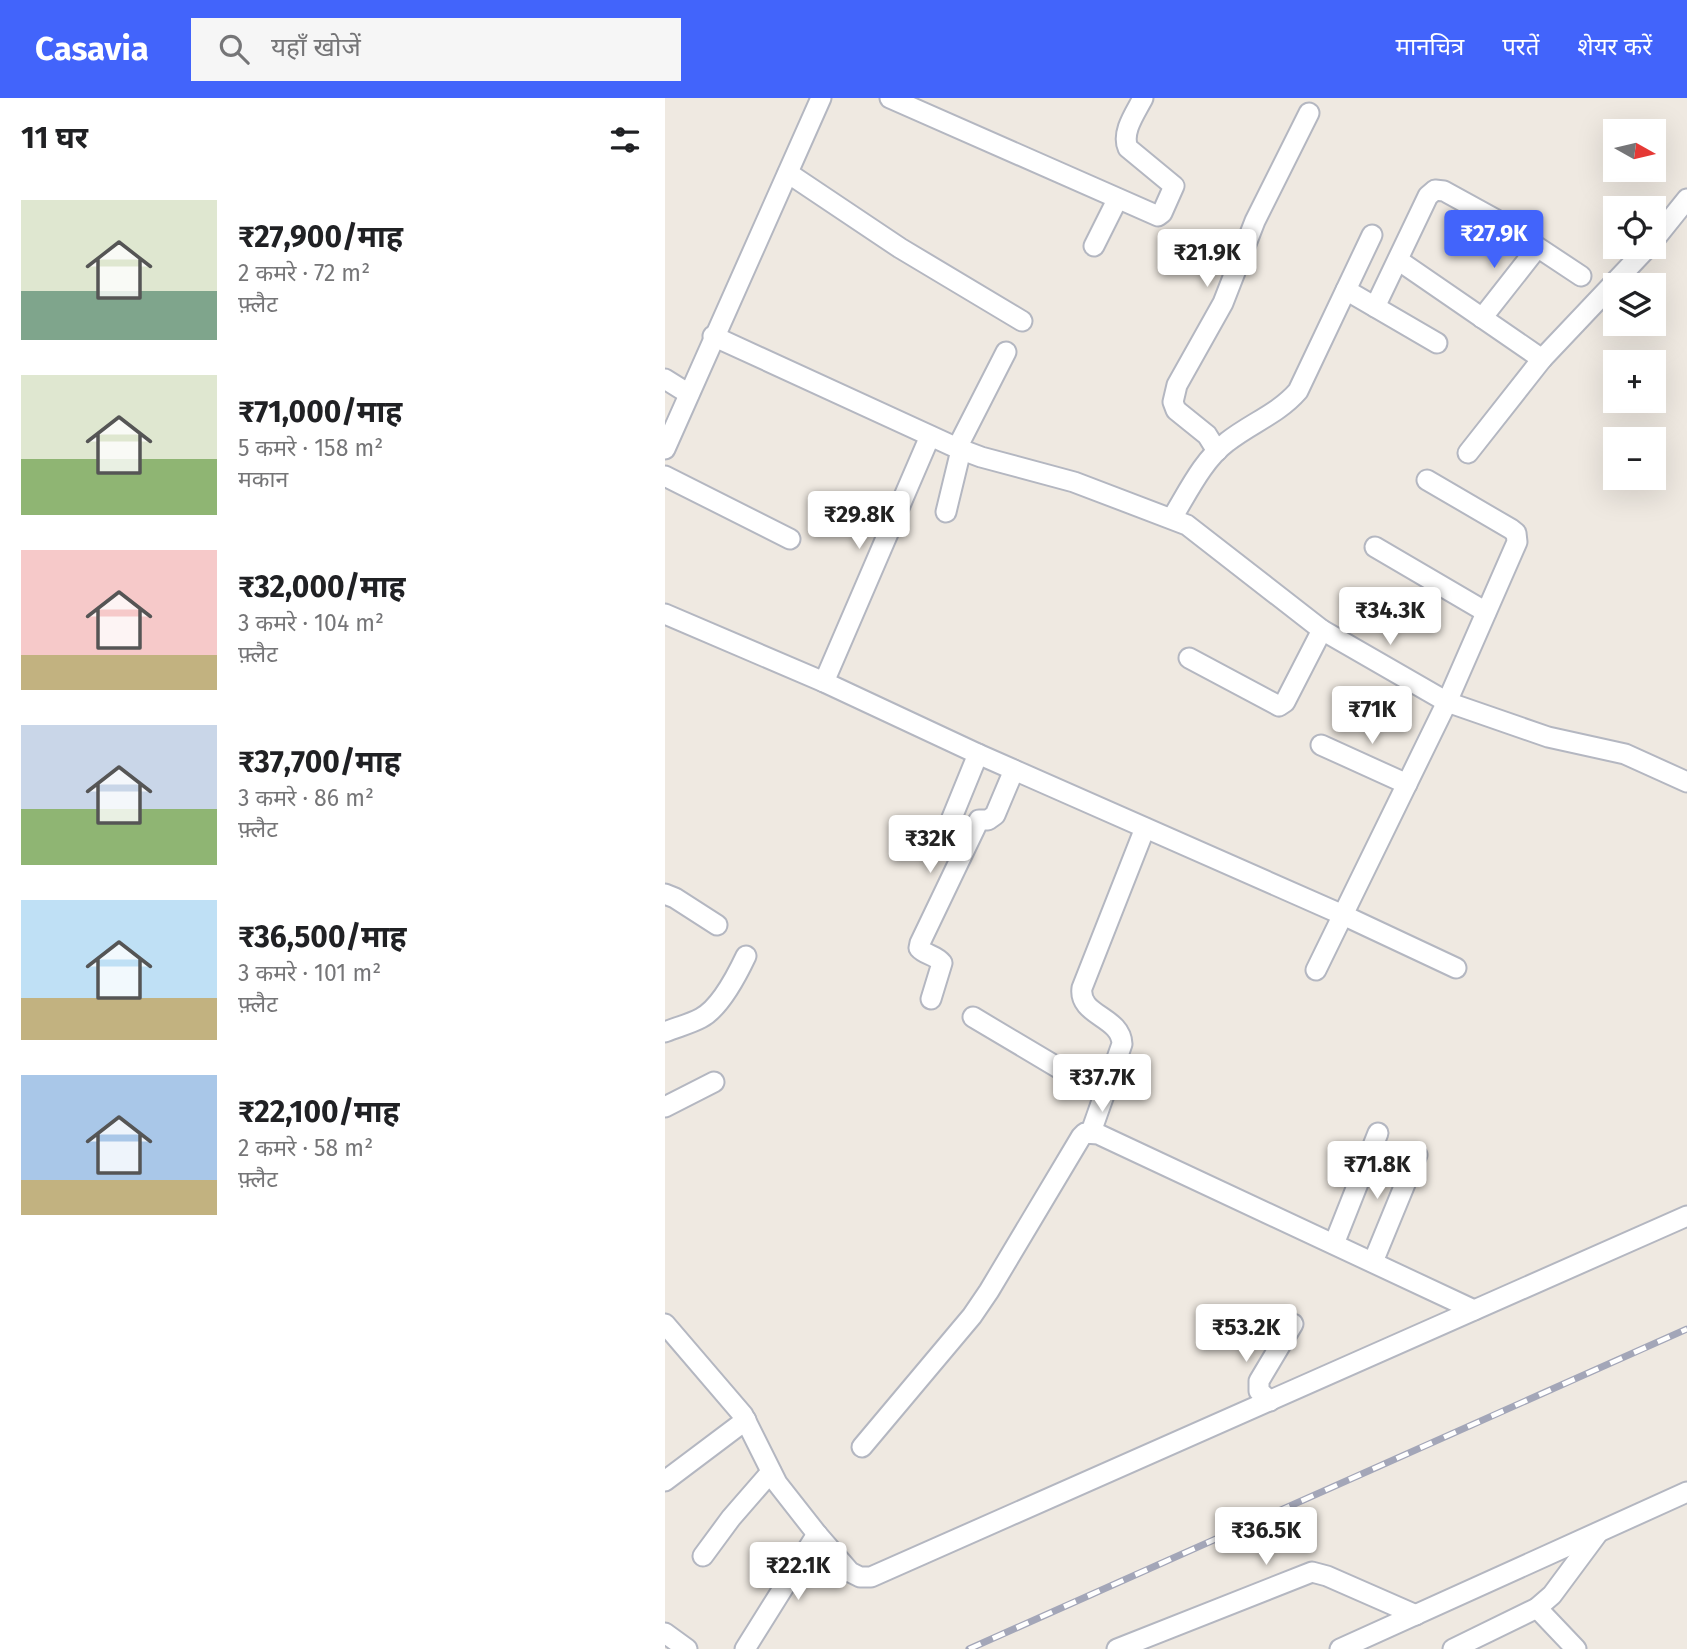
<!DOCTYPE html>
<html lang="hi">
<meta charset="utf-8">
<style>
:root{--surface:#fff;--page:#f6f6f6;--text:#202124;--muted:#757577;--accent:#4264fb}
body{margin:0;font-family:"Fira Sans","Noto Sans Devanagari",sans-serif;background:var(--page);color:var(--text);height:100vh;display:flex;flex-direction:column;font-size:26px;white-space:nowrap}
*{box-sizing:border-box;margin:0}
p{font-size:23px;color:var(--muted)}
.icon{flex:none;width:38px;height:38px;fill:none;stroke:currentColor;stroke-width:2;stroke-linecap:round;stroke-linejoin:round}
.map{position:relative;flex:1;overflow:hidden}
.drawer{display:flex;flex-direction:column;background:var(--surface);width:665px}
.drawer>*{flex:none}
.needle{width:46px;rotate:98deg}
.controls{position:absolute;left:938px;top:21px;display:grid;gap:14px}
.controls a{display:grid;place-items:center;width:63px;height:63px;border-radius:0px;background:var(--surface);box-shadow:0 7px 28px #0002;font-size:35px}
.price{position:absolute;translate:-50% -60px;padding:0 16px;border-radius:7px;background:#fff;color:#222;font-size:23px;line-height:46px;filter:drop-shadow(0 2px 4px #0008)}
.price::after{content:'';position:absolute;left:50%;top:42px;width:21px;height:16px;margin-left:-10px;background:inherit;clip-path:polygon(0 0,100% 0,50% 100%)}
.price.current{background:var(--accent);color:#fff}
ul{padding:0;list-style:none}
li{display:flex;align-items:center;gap:21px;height:175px;padding:0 21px}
li span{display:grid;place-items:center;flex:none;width:196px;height:140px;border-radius:0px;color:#555}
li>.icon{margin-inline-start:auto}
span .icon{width:84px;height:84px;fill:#fffc;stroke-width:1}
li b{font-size:30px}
h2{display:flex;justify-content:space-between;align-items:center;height:84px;padding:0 21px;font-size:30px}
header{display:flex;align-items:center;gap:42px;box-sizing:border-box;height:98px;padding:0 35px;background:var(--accent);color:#fff}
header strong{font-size:33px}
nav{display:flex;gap:38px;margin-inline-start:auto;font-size:24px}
.search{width:490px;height:63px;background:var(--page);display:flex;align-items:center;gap:18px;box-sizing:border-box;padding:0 24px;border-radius:0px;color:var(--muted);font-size:26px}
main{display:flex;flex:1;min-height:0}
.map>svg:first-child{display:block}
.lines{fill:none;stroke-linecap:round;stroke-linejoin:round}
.minor-casing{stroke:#b4b7c1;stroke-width:23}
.minor{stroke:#fff;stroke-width:19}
.rail-casing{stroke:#a3a6b8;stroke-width:7}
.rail{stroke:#fff;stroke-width:4.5;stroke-dasharray:13;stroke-linecap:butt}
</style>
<header>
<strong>Casavia</strong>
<div class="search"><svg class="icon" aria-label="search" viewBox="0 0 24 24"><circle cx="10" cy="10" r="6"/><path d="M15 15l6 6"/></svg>यहाँ खोजें</div>
<nav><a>मानचित्र</a><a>परतें</a><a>शेयर करें</a></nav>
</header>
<main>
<section class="drawer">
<h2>11 घर<svg class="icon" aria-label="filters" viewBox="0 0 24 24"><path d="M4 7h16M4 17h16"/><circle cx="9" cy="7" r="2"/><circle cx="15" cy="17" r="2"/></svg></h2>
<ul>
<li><span style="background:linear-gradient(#dfe7d0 65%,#7fa58c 0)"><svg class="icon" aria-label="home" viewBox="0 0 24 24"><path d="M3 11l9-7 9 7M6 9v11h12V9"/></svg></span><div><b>₹27,900/माह</b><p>2 कमरे · 72 m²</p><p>फ़्लैट</p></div></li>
<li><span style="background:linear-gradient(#dfe7d0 60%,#8fb573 0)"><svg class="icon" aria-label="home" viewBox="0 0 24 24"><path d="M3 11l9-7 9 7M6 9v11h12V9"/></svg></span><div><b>₹71,000/माह</b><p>5 कमरे · 158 m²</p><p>मकान</p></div></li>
<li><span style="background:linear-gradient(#f6c9c9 75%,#c2b280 0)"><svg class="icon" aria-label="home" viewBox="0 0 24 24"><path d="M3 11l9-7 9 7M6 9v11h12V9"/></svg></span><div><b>₹32,000/माह</b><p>3 कमरे · 104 m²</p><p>फ़्लैट</p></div></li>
<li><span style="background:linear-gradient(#c9d6e8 60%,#8fb573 0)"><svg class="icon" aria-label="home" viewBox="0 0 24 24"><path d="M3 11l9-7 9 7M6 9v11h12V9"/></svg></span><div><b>₹37,700/माह</b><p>3 कमरे · 86 m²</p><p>फ़्लैट</p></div></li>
<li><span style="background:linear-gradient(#bfe0f5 70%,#c2b280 0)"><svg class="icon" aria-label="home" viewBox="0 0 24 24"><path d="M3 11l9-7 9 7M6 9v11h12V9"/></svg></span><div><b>₹36,500/माह</b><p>3 कमरे · 101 m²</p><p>फ़्लैट</p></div></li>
<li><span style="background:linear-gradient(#a9c7e8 75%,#c2b280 0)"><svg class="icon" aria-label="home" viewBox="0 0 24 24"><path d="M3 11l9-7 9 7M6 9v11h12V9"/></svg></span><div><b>₹22,100/माह</b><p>2 कमरे · 58 m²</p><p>फ़्लैट</p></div></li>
</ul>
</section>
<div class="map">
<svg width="1022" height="1551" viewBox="0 0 1022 1551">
<rect width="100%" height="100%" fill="#efe9e1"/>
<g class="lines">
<defs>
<g id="minor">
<path d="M 225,0 L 493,118 L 497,115 L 509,88 L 463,50 C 456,34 471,14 478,0"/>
<path d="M 123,75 L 235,150 L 357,223"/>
<path d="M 989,142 L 1022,101"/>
<path d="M 429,148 L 452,102"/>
<path d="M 733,162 L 877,261"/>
<path d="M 681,192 L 772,245"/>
<path d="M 710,209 L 763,98 L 770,92 L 779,93 L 830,121 L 916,178"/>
<path d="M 817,220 L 872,150"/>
<path d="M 48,238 L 292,350 L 316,359 L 409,384 L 522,427 L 657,532 L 782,604 L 883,639 L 960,656 L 1022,684"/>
<path d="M 0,281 L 24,296"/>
<path d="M 292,350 L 341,254"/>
<path d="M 0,351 L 156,0"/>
<path d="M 552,353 L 542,337 L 511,312 L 508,304 L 512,287 L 558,205 L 590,123 L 644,15"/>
<path d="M 803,355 L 877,261 L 983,149"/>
<path d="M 0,378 L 125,441"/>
<path d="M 281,414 L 296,352"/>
<path d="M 507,420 C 523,394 538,362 562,344 C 586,325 613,316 633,293 L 707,137"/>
<path d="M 710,449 L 821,514"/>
<path d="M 0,516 L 159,584 L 313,656 L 678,817 L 791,870"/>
<path d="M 524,560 L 614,608 L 620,604 L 657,532"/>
<path d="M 159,584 L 265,338"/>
<path d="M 656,647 L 742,686"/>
<path d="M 284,727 L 313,656"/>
<path d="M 0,796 L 10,800 L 52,827"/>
<path d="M 651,872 L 782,604 L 852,444 L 851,435 L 846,431 L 762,382"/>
<path d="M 266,901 L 277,865 C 271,857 260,857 254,850 L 255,845 L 312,726 L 314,722 L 323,722 L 330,717 L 349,672"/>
<path d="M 308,919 L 439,997"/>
<path d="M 0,934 C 12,929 25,926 36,920 C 55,910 72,877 81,858"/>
<path d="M 0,1009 L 49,984"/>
<path d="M 426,1034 L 457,946 C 456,918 413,918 417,890 L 480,730"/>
<path d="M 669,1146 L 713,1035"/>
<path d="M 708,1164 L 752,1057"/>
<path d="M 0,1226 L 78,1317 L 112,1385 L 152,1436 L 185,1474 L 195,1479 L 206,1479 L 1022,1118"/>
<path d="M 605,1303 L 594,1293 L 594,1283 L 628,1226"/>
<path d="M 197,1349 L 307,1218 L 324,1193 L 416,1039 L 420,1035 L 433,1036 L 809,1212"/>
<path d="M 0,1383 L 81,1322"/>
<path d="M 38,1458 L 66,1420 L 106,1374"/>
<path d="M 872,1510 L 911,1551"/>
<path d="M 0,1535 L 22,1551"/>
<path d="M 80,1551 L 152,1436"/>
<path d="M 452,1551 L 647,1474 L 662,1478 L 751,1517"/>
<path d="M 675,1551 L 1022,1394"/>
<path d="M 788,1551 L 872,1510 L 887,1497 L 933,1435"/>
</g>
</defs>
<!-- minor casing -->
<use href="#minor" class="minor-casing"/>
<!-- minor -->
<use href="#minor" class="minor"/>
<defs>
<path id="rail" d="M 304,1551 L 1022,1231"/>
</defs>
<!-- rail casing -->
<use href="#rail" class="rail-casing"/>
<!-- rail -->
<use href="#rail" class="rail"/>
</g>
</svg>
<div class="controls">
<a><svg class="needle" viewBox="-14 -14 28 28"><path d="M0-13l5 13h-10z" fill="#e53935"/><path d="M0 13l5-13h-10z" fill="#757577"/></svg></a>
<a><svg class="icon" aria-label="locate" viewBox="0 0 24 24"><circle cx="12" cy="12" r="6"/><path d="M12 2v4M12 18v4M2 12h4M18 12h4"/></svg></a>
<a><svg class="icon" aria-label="layers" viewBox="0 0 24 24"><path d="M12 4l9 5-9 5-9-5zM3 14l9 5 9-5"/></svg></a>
<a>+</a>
<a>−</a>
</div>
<b class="price current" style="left:829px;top:172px">₹27.9K</b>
<b class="price" style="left:542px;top:191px">₹21.9K</b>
<b class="price" style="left:194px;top:453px">₹29.8K</b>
<b class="price" style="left:725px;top:549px">₹34.3K</b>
<b class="price" style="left:707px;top:648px">₹71K</b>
<b class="price" style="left:265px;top:777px">₹32K</b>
<b class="price" style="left:437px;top:1016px">₹37.7K</b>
<b class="price" style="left:712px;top:1103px">₹71.8K</b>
<b class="price" style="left:581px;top:1266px">₹53.2K</b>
<b class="price" style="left:601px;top:1469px">₹36.5K</b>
<b class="price" style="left:133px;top:1504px">₹22.1K</b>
</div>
</main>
